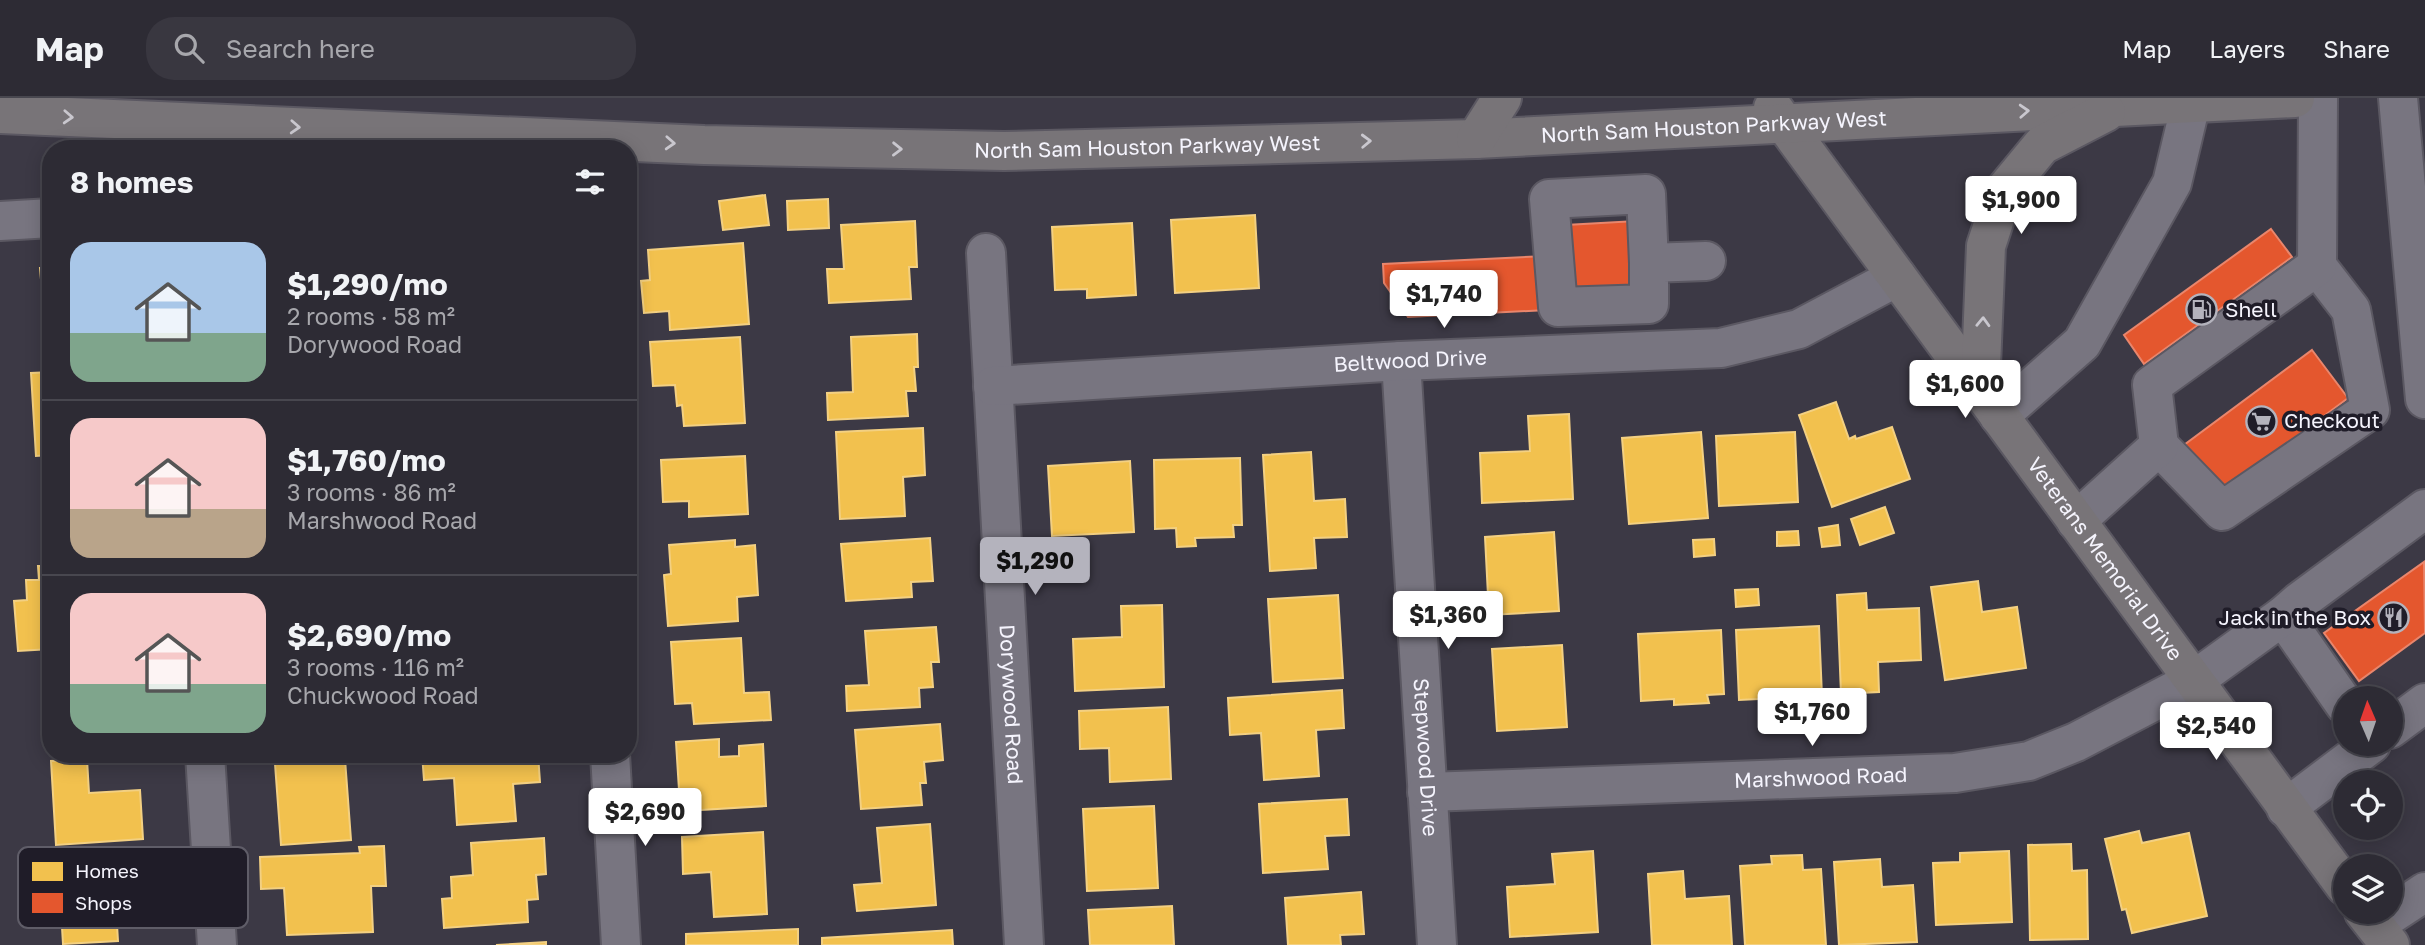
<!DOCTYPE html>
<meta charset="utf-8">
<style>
:root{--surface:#2d2b34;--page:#393740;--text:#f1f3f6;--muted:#a7a7ac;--line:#48474f;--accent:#b4b3bd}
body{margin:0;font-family:"Golos Text",sans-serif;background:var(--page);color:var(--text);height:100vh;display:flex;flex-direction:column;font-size:26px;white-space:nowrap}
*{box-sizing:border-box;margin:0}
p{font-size:23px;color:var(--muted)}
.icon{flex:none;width:38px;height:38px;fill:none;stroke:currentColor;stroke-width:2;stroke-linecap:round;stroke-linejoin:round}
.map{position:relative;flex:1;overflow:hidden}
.sheet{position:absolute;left:42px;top:42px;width:595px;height:623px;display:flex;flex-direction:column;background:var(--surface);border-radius:28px;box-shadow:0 4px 18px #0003,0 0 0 2px var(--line)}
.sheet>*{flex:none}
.needle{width:46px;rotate:358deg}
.fabs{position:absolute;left:2333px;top:588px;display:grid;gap:14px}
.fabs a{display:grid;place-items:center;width:70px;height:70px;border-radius:50%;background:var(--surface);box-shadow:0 4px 18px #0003,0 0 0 2px var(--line);font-size:35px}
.price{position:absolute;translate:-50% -60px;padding:0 16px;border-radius:7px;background:#fff;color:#222;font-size:23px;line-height:46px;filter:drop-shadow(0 2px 4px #0008)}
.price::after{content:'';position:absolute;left:50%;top:42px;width:21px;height:16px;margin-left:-10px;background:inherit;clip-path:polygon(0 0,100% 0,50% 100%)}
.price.active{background:var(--accent);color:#111}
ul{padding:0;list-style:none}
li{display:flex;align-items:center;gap:21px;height:175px;padding:0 28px}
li+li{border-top:2px solid var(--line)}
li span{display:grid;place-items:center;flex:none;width:196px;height:140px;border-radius:21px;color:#555}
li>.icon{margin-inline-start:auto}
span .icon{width:84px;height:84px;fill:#fffc;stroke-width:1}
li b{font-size:30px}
h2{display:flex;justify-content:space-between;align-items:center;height:84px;padding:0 28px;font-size:30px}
header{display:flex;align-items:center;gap:42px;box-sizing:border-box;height:98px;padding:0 35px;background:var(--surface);border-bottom:2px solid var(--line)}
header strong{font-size:33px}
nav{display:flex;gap:38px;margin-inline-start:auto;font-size:24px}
.search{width:490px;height:63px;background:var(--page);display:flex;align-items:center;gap:18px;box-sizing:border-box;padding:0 24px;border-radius:28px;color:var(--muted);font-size:26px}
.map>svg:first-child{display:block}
.homes{fill:#f2c14e;stroke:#f3d082;stroke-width:2}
.shops{fill:#e4572e;stroke:#e9866c;stroke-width:2}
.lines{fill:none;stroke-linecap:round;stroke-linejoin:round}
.minor-casing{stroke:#5b5862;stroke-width:42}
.major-casing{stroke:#5b5862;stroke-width:42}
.minor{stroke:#787580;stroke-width:38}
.major{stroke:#787478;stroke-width:38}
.oneway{stroke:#c9c7ce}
.labels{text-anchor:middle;stroke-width:7;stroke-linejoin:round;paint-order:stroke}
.street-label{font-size:21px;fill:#f5f4fd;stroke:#1f1c28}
.poi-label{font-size:21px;fill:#f5f4fd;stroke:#1f1c28;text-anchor:start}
.key{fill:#1f1c28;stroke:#5f5d68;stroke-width:2}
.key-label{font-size:19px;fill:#f5f4fd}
</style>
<header>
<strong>Map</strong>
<div class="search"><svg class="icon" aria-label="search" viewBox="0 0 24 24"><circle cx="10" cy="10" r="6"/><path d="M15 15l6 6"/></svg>Search here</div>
<nav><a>Map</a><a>Layers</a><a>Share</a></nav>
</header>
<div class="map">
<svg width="2425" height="847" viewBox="0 0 2425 847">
<rect width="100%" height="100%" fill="#3c3945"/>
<!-- homes -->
<g class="homes">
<path d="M 765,97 L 769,127 L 723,132 L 719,103 Z"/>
<path d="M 828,101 L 829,130 L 788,132 L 787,103 Z"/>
<path d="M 1255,117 L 1259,190 L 1175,195 L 1171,122 Z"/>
<path d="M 915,123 L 917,169 L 909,169 L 911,201 L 829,205 L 827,171 L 844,171 L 841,127 Z"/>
<path d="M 1132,125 L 1136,197 L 1087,200 L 1087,191 L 1055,192 L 1052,129 Z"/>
<path d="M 743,145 L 749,226 L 670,232 L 669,213 L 644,215 L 641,183 L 650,182 L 648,152 Z"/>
<path d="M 40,170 L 51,170 L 51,250 L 47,251 Z"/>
<path d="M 917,236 L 918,269 L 914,269 L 916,293 L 906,293 L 908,318 L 828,322 L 827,295 L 853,294 L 851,239 Z"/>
<path d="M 740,239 L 745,325 L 684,328 L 682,307 L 677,308 L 675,287 L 653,288 L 650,244 Z"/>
<path d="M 51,274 L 51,357 L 36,358 L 31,275 Z"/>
<path d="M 1836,304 L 1849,341 L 1855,338 L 1856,341 L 1892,329 L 1910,381 L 1832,409 L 1799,317 Z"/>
<path d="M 1569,316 L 1573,401 L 1482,405 L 1480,355 L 1530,353 L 1528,318 Z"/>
<path d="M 923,330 L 925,377 L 903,379 L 905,418 L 840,421 L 836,334 Z"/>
<path d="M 1701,334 L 1708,420 L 1629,426 L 1622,340 Z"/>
<path d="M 1795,334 L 1798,404 L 1719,408 L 1716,338 Z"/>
<path d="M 1311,354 L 1314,403 L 1345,401 L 1347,439 L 1314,440 L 1316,470 L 1270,473 L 1263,357 Z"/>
<path d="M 745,358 L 748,416 L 689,419 L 689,403 L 663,404 L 661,362 Z"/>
<path d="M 1240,360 L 1242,427 L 1233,427 L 1234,439 L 1195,440 L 1196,448 L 1177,449 L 1176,430 L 1155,431 L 1154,362 Z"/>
<path d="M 1130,363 L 1134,434 L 1052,438 L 1048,368 Z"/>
<path d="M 1885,409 L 1894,435 L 1860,447 L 1851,421 Z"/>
<path d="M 1838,427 L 1840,447 L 1822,449 L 1819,430 Z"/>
<path d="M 1798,433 L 1799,447 L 1777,448 L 1777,434 Z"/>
<path d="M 1554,434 L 1559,513 L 1489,517 L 1485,439 Z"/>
<path d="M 930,440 L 933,483 L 911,484 L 912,499 L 846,503 L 841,446 Z"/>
<path d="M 1714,441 L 1715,457 L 1694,459 L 1693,442 Z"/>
<path d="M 735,442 L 735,449 L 755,447 L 758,497 L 737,499 L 738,523 L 668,528 L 664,477 L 671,476 L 669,447 Z"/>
<path d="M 38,468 L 51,468 L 51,551 L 18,553 L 14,503 L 27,502 L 26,482 L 39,482 Z"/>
<path d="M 1978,483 L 1982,514 L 2017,509 L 2026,570 L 1945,582 L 1931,489 Z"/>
<path d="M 1758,491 L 1759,507 L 1736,509 L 1735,492 Z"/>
<path d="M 1866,495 L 1867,512 L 1919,510 L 1921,562 L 1878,564 L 1879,594 L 1841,596 L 1837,497 Z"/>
<path d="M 1338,497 L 1343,580 L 1273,584 L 1268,501 Z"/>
<path d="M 1162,507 L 1164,589 L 1075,593 L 1073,541 L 1122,539 L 1121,508 Z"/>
<path d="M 1819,528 L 1822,598 L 1739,602 L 1736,532 Z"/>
<path d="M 936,529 L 939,564 L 931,564 L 933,589 L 919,590 L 920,609 L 847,613 L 846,588 L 869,587 L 865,533 Z"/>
<path d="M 1721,532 L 1724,596 L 1707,597 L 1709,605 L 1674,607 L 1674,601 L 1641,603 L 1638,536 Z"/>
<path d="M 741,540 L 744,595 L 769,594 L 771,622 L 694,626 L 692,605 L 675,606 L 671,544 Z"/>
<path d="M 1562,547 L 1567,629 L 1497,633 L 1492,551 Z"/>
<path d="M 47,582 L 51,582 L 51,611 L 49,611 Z"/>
<path d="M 1342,592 L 1344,630 L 1316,632 L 1319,678 L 1264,682 L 1261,635 L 1230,637 L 1228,600 Z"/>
<path d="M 1168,609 L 1171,681 L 1110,684 L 1109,650 L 1080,651 L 1079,613 Z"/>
<path d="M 940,626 L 943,662 L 924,664 L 926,685 L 920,685 L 922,707 L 861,711 L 855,632 Z"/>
<path d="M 719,641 L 719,659 L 739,658 L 739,648 L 763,646 L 766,708 L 685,713 L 684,692 L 679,692 L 676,644 Z"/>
<path d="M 422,656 L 538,656 L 540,684 L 513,686 L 516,723 L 457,727 L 454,680 L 424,682 Z"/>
<path d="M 87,661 L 89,695 L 140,692 L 143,741 L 56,747 L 51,663 Z"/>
<path d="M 345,661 L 351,742 L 281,747 L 275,666 Z"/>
<path d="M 1347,701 L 1349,737 L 1325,738 L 1328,771 L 1263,775 L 1259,706 Z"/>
<path d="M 1154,708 L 1158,790 L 1087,793 L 1083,711 Z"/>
<path d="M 930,726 L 936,807 L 857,813 L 854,787 L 882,785 L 877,730 Z"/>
<path d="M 2139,733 L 2142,745 L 2189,735 L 2207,818 L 2132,835 L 2126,811 L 2122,812 L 2105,741 Z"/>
<path d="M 763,734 L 767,816 L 714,819 L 711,774 L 683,776 L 682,739 Z"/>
<path d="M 544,740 L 546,776 L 536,777 L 538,801 L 527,802 L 528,824 L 444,830 L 442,801 L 452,800 L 451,779 L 473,777 L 471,745 Z"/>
<path d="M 2071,746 L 2072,773 L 2087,772 L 2088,841 L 2030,842 L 2028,747 Z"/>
<path d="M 384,748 L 386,788 L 371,788 L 373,834 L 287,837 L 284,790 L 261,791 L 260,759 L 360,755 L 359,749 Z"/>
<path d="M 1593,753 L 1598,834 L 1510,839 L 1507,789 L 1555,786 L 1552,756 Z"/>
<path d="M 2009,753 L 2012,824 L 1936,827 L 1933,765 L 1960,764 L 1960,755 Z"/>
<path d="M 140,756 L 143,792 L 115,793 L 118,843 L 63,846 L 58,761 Z"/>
<path d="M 1802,757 L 1803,772 L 1821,771 L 1826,847 L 1745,847 L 1740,768 L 1772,766 L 1771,758 Z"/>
<path d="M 1880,761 L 1882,789 L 1913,787 L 1917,844 L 1839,847 L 1834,764 Z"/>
<path d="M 1683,773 L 1685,801 L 1729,798 L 1732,847 L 1652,847 L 1648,776 Z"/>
<path d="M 1361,794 L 1364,836 L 1340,837 L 1341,847 L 1288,847 L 1285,800 Z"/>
<path d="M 1172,808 L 1174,847 L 1090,847 L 1088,812 Z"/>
<path d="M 798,831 L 798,847 L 686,847 L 686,836 Z"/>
<path d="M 952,832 L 953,847 L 822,847 L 822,840 Z"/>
<path d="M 546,844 L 546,847 L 496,847 Z"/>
</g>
<!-- shops -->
<g class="shops">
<path d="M 1636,123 L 1641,193 L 1570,198 L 1566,127 Z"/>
<path d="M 2271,131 L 2292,159 L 2144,266 L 2124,237 Z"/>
<path d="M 1545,158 L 1547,212 L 1408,219 L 1384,185 L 1383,166 Z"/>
<path d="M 2312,252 L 2348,300 L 2221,395 L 2184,347 Z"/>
<path d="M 2424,464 L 2425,535 L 2359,583 L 2324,535 Z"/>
</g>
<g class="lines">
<defs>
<g id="minor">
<path d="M 2398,0 L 2425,301"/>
<path d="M 0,123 L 51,120"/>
<path id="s1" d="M 986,155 L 1024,847"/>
<path d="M 1649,165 L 1646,96 L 1549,101 L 1558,209 L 1649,206 L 1649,165 L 1706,163"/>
<path id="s2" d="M 1401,263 L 1437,847"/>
<path id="s3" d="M 993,288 L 1401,263 L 1721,250 L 1799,231 L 1897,179"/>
<path d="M 1999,318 L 2082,245 L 2172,85 L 2191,5"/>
<path d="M 2159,348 L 2222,413 L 2370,312 L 2351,212 L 2317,168"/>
<path d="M 2076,423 L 2159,348 L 2152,287 L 2317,168 L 2318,0"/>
<path d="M 2345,607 L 2283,518 L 2299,504 L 2425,411"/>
<path d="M 2390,631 L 2425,605"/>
<path d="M 205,656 L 217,847"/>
<path d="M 610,656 L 621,847"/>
<path id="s4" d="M 1427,694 L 1955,675 L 2029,663 L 2076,644 L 2193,583 L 2283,518"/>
<path d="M 2286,710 L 2371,646"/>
<path d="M 2375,827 L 2425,794"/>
</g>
<g id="major">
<path id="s5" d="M 1773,10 L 2345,788"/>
<path id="s6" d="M 0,16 L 704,47 L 1004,53 L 1476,41 L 2295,0"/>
<path d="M 1476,41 L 1502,0"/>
<path d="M 1980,292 L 1986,148 L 2004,93 L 2042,47 L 2106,14"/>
<path d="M 2364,814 L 2390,847"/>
</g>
</defs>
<!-- minor casing -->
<use href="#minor" class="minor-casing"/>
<!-- major casing -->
<use href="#major" class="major-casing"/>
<!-- minor -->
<use href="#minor" class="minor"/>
<!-- major -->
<use href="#major" class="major"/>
</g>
<!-- one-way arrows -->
<defs><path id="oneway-chevron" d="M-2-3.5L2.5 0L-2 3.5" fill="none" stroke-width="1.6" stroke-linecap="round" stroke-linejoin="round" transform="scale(1.75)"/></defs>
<g class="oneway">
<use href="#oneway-chevron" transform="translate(2024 13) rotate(-3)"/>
<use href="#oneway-chevron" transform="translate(68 19) rotate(3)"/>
<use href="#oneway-chevron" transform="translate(295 29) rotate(3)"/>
<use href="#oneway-chevron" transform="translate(1366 43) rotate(-2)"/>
<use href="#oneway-chevron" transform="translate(670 45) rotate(3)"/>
<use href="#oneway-chevron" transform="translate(897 51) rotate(1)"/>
<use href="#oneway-chevron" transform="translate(1983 224) rotate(-88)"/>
</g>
<!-- icons -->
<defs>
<symbol id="fuel-ring" viewBox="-11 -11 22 22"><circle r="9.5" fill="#1f1c28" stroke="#b4b3bd" stroke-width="1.5"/><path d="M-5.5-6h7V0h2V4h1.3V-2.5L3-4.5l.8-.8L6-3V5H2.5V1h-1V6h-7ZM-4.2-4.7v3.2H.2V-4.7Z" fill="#b4b3bd"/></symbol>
<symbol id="supermarket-ring" viewBox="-11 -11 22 22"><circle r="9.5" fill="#1f1c28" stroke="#b4b3bd" stroke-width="1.5"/><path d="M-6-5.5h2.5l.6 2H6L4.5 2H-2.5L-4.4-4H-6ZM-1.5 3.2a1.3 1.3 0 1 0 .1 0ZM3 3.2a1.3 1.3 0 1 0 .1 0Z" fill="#b4b3bd"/></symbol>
<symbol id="restaurant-ring" viewBox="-11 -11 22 22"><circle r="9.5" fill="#1f1c28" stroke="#b4b3bd" stroke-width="1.5"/><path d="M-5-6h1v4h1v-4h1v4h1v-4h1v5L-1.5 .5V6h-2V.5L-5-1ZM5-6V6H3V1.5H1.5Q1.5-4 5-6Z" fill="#b4b3bd"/></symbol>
</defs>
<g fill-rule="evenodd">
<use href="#fuel-ring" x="2184" y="194" width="35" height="35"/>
<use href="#supermarket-ring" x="2244" y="306" width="35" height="35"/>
<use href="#restaurant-ring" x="2376" y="502" width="35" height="35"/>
</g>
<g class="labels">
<!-- street labels -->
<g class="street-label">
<text dy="7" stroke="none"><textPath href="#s6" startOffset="1715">North Sam Houston Parkway West</textPath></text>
<text dy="7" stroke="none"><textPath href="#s6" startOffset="1148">North Sam Houston Parkway West</textPath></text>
<text dy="7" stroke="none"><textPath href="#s3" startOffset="418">Beltwood Drive</textPath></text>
<text dy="7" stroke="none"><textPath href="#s5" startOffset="560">Veterans Memorial Drive</textPath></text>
<text dy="7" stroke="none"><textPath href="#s1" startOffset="452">Dorywood Road</textPath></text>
<text dy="7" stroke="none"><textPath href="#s2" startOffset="397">Stepwood Drive</textPath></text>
<text dy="7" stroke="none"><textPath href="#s4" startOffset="394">Marshwood Road</textPath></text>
</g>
<!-- poi labels -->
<g class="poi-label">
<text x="2225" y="219">Shell</text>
<text x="2284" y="330">Checkout</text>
<text x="2371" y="527" text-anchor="end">Jack in the Box</text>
</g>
</g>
<!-- legend -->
<rect x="18" y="749" width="230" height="81" rx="10" class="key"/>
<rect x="32" y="764" width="31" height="19" fill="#f2c14e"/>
<rect x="32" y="795" width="31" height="20" fill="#e4572e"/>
<g class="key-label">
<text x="75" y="780">Homes</text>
<text x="75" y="812">Shops</text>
</g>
</svg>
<div class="fabs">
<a><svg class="needle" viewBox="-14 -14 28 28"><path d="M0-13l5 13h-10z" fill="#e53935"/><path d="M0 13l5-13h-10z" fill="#a7a7ac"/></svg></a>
<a><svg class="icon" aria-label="locate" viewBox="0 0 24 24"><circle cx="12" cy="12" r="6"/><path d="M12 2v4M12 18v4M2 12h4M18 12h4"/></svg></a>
<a><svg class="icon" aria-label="layers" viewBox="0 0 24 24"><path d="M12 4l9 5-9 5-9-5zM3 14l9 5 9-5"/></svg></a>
</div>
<b class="price" style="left:2021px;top:138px">$1,900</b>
<b class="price" style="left:1444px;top:232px">$1,740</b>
<b class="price" style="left:1965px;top:322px">$1,600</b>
<b class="price active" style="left:1035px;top:499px">$1,290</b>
<b class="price" style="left:1448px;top:553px">$1,360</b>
<b class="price" style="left:1812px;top:650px">$1,760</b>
<b class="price" style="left:2216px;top:664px">$2,540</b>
<b class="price" style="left:645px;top:750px">$2,690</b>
<section class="sheet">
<h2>8 homes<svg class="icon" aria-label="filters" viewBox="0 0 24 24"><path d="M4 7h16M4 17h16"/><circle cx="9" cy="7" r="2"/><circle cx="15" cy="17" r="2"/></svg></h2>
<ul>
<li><span style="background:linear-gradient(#a9c7e8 65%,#7fa58c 0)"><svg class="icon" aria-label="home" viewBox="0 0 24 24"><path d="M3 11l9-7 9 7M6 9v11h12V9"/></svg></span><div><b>$1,290/mo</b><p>2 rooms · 58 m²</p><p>Dorywood Road</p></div></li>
<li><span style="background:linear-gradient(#f6c9c9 65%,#b9a48a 0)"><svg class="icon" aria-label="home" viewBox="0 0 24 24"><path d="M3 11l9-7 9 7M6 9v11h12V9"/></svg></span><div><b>$1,760/mo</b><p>3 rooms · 86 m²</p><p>Marshwood Road</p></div></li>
<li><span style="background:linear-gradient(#f6c9c9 65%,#7fa58c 0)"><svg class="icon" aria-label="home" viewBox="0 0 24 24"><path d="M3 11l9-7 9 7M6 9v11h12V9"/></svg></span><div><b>$2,690/mo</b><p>3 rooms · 116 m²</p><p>Chuckwood Road</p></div></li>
</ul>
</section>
</div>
